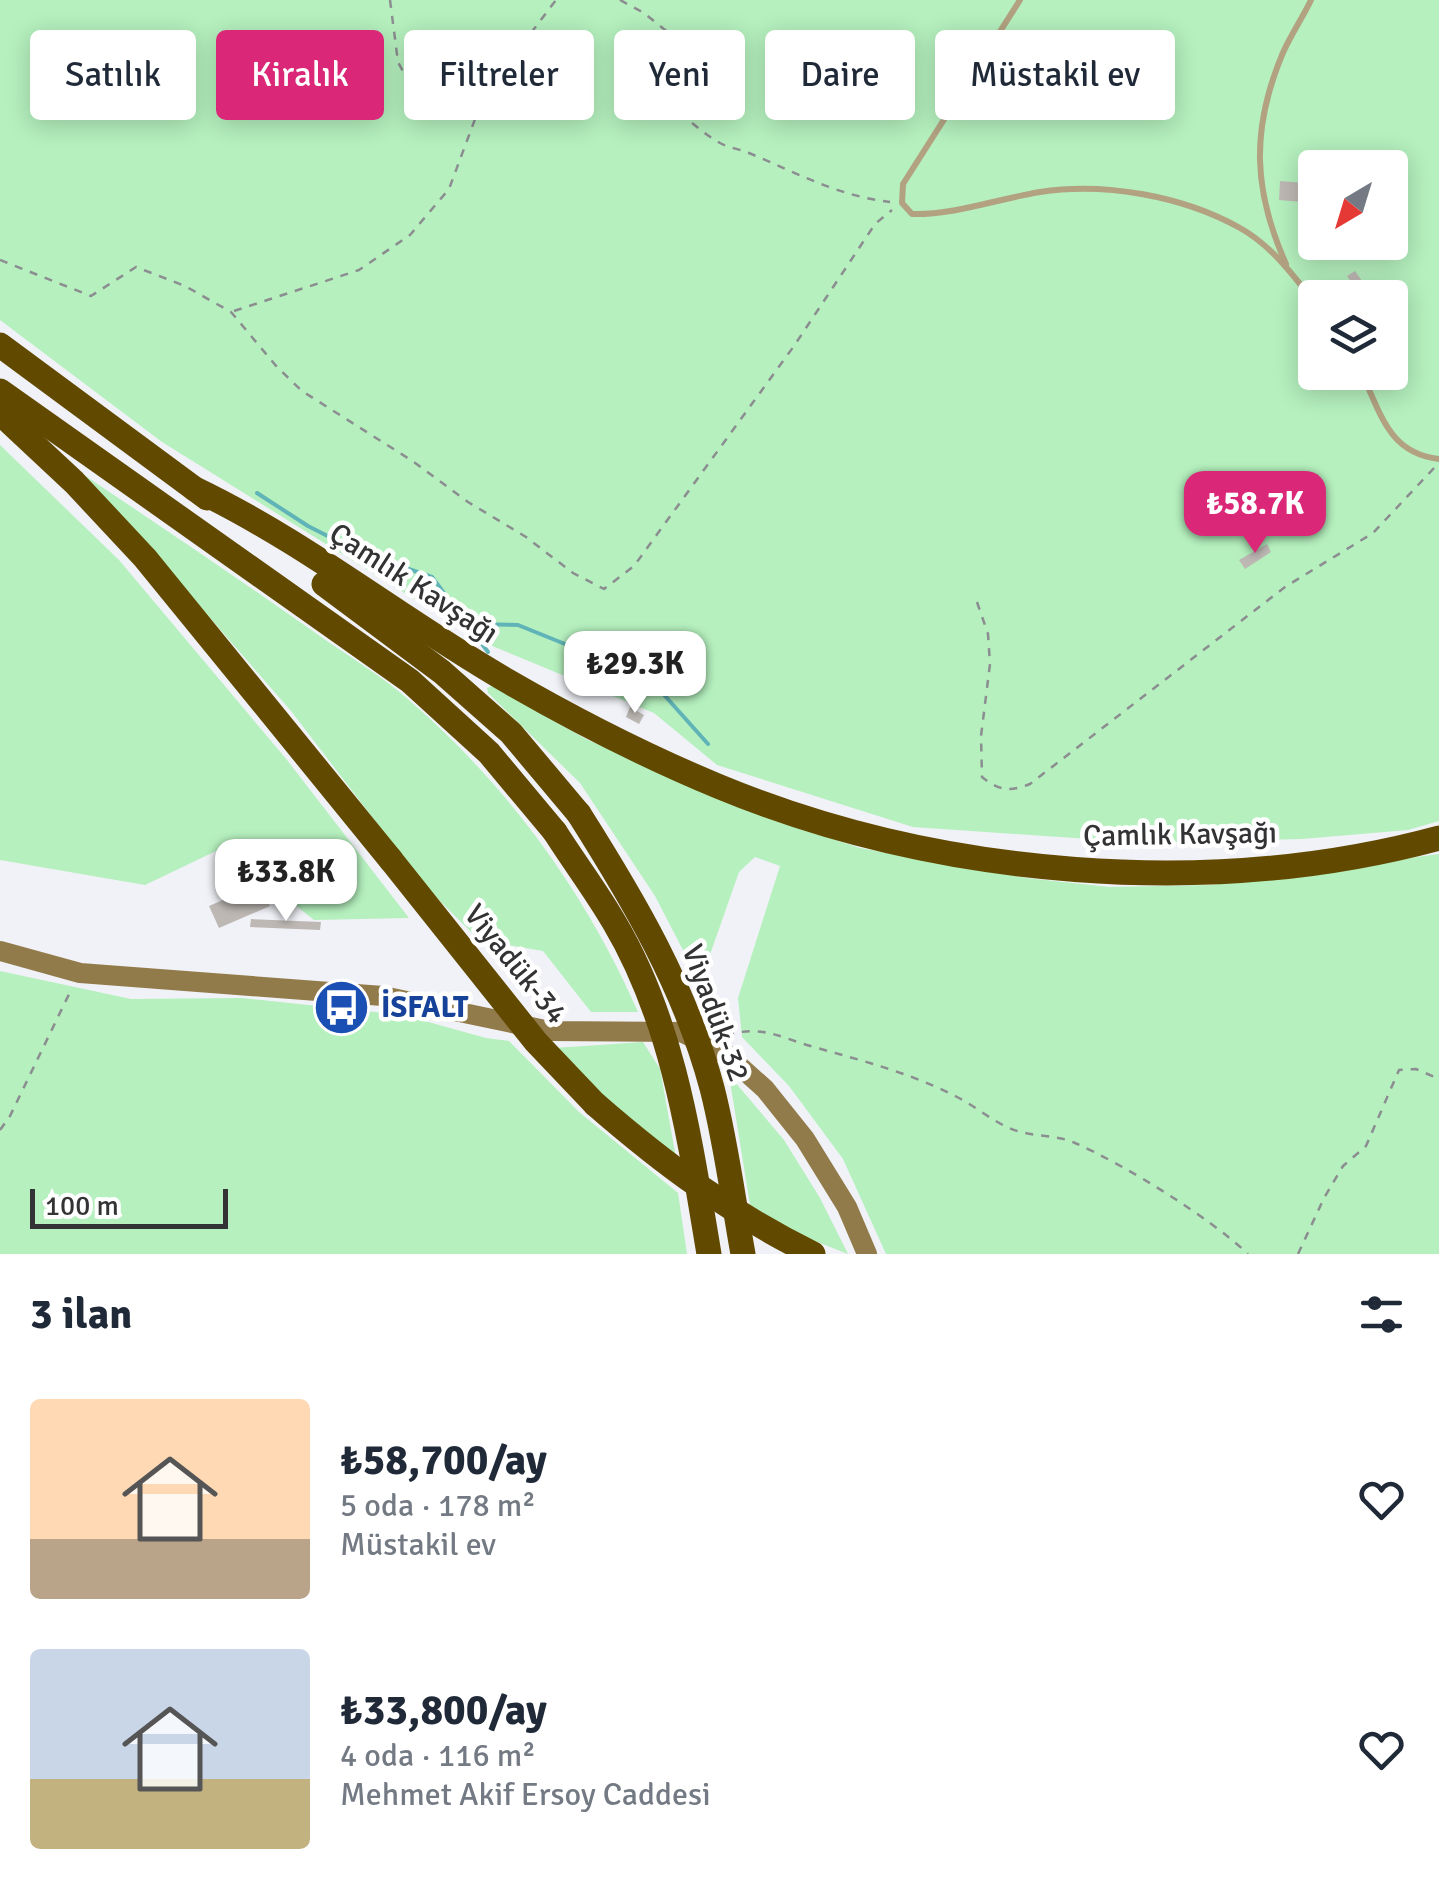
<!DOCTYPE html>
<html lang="tr">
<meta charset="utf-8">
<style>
:root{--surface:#fff;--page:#f2f2f3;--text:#1f2937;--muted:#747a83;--accent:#db2777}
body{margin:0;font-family:Signika,sans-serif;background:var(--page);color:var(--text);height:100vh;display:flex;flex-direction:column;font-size:38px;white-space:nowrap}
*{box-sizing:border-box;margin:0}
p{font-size:32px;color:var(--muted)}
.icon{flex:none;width:55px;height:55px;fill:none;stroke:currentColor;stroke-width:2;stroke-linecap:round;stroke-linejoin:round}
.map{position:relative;height:1254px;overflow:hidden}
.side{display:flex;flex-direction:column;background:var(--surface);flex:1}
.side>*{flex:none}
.top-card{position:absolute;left:30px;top:30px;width:1380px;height:90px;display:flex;gap:20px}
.needle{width:65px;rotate:218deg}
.tools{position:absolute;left:1298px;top:150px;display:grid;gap:20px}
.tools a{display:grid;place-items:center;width:110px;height:110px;border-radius:10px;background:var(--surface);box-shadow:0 5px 25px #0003;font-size:50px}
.scale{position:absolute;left:30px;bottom:25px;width:198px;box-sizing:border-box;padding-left:10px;border:5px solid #333335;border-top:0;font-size:28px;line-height:35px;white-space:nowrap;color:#333335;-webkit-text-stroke:8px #fff;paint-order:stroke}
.price{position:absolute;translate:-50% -85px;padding:0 22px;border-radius:20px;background:#fff;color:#222;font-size:32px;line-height:65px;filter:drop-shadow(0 2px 5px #0008)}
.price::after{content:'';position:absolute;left:50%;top:60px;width:30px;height:22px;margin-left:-15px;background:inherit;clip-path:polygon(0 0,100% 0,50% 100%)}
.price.on{background:var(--accent);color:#fff}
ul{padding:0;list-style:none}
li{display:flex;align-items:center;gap:30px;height:250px;padding:0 30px}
li span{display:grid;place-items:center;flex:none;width:280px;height:200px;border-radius:10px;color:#555}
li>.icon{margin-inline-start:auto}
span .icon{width:120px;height:120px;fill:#fffc;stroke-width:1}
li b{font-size:42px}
h2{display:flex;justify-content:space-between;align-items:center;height:120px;padding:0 30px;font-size:42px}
.tag{padding:0 35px;border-radius:10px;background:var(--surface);box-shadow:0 5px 25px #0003;font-size:35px;line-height:90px}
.tag.on{background:var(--accent);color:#fff}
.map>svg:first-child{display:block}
.green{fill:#b5f0be;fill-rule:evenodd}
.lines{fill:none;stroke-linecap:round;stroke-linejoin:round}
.stream{stroke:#60b4b8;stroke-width:4}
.building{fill:#bdb8b4}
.path{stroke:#8c8d90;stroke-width:2.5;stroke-dasharray:8 8;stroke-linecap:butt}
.lane{stroke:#b2a282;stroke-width:6}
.secondary{stroke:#927b4a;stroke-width:20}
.highway{stroke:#624900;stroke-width:25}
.highway-bridge{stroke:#624900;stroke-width:25}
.labels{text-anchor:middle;stroke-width:9;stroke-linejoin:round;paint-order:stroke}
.street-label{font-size:30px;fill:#333335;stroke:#fff}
.transit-label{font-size:30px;font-weight:bold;fill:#164399;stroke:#fff;text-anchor:start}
</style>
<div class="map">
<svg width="1439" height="1254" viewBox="0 0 1439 1254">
<rect width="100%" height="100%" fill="#f1f2f7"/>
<!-- green -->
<g class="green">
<path d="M 0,0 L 1439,0 L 1439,821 L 1408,830 L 1302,839 L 1147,843 L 913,827 L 717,765 L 654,713 L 485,643 L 162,442 L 0,320 ZM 1315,168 L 1390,168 L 1390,242 L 1315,242 ZM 1315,298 L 1390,298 L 1390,372 L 1315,372 Z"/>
<path d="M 0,445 L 119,560 L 287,760 L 409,918 L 314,920 L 254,872 L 218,850 L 145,885 L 0,860 Z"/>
<path d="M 59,458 C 145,516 232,574 317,634 C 348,656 382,676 410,701 C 508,786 586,893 638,1012 L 591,1012 L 543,951 L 479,940 L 425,886 L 291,711 L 146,544 Z"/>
<path d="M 492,686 L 586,739 L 760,815 L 860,848 L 1026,878 L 1110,887 L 1212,885 L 1439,854 L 1439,1254 L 886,1254 L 843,1159 L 789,1086 L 742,1037 L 738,998 L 780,866 L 755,857 L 739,872 L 700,983 L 655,896 L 580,783 L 488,693 L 487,688 Z"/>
<path d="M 0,971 L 131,999 L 242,998 L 403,1015 L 486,1038 L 509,1041 L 579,1112 L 678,1193 L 687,1254 L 0,1254 Z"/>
<path d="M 643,1042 L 660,1069 L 676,1158 L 615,1109 L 554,1048 Z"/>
<path d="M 729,1075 L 784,1140 L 820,1198 L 848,1254 L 802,1236 L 750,1205 Z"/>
</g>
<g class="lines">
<!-- stream -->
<g class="stream">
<path d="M 257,493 L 308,526 L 359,552 L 432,577 L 488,652"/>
<path d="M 468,624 L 518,625 L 649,678 L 708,744"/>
</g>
</g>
<!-- building -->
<g class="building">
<path d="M 1280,181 L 1305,183 L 1303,202 L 1279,200 Z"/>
<path d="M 1355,271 L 1371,294 L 1367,298 L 1362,298 L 1347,276 Z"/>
<path d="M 1267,544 L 1271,552 L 1245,569 L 1239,560 Z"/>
<path d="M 630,707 L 644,715 L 639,724 L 626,717 Z"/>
<path d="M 260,884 L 270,906 L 219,928 L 209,906 Z"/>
<path d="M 251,919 L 321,922 L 320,930 L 250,927 Z"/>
</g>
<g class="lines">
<!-- path -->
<g class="path">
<path d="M 390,0 L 398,62 L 406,77 L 447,77 L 484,95"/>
<path d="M 620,0 L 644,13 L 670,34 L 674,60 L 670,103 C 686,118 701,132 720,143 C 729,148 740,149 749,153 C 797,173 838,196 890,202"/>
<path d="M 0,260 L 91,296 L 136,267 L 185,286 L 231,312 L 277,367 L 302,391 L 414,462 L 468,502 L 526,537 L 573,573 L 604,589 L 634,566 L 794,346 L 875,224 L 892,210"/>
<path d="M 234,311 L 359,270 L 410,235 L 449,189 L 484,95 L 556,0"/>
<path d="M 977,602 L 988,634 L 990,664 L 981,736 L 982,777 C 999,791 1010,792 1030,784 L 1285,587 L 1373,533 L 1435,467"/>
<path d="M 726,1035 C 764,1025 778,1037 814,1047 C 863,1061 911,1073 957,1097 C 975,1106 991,1120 1009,1128 C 1032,1138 1056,1134 1075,1143 C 1125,1165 1209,1217 1248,1254"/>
<path d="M 0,1130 L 10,1116 L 72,988"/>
<path d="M 1298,1254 L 1324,1198 L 1343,1166 L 1366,1146 L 1399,1070 L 1416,1069 L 1439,1079"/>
</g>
<!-- lane -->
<g class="lane">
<path d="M 1020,0 L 903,184 L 902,203 L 912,214 C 955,215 997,199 1040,192 C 1105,182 1183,196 1240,228 C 1271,245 1294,276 1315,303"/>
<path d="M 1286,264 C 1253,190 1251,130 1282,55 C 1290,36 1302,19 1311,0"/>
<path d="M 1361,372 C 1381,413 1388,453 1439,459"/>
</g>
<!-- secondary -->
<path class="secondary" d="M 0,951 L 80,973 L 383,996 L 550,1031 L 681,1032 L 726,1054 L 765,1089 L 805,1139 L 847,1207 L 867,1254"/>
<!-- highway -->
<g class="highway">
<path d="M 0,345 L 207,498"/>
<path d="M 0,391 L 410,681 L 489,753 L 555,832"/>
<path d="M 0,413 L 74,482 L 145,558 L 391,860"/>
<path d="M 195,489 C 304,541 399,618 504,679 C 573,719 645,756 720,787 C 938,877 1210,900 1439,838"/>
<path d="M 324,584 L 442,672 L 511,733 L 579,814"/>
<path d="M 595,1104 C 665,1165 729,1212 813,1254"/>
</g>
<!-- highway-bridge -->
<g class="highway-bridge">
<path d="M 579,814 C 634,901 685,987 712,1088 C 726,1142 733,1199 743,1254"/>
<path d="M 555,832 C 574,862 596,891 614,922 C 674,1023 690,1141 709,1254"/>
<path d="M 391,860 L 536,1042 L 595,1104"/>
</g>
</g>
<!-- icons -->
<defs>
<symbol id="bus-disc" viewBox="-11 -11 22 22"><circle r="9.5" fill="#1a4fb4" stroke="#fff"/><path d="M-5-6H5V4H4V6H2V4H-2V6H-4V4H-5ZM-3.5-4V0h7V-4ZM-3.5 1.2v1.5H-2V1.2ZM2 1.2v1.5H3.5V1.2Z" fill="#fff"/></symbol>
</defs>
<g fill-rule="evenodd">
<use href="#bus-disc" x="310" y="976" width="63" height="63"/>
</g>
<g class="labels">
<!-- street labels -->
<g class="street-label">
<text transform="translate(414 583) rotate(33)" y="10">Çamlık Kavşağı</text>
<text transform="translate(1180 834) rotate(-1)" y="10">Çamlık Kavşağı</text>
<text transform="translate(516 964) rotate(51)" y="10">Viyadük-34</text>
<text transform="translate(716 1013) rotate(70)" y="10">Viyadük-32</text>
</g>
<!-- transit labels -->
<g class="transit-label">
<text x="381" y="1017">İSFALT</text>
</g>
</g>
</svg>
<div class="tools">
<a><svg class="needle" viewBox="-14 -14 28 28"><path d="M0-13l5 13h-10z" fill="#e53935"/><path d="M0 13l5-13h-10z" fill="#747a83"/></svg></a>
<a><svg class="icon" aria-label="layers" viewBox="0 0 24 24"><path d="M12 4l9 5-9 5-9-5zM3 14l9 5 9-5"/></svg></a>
</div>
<div class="scale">100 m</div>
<b class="price on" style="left:1255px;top:556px">₺58.7K</b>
<b class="price" style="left:635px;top:716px">₺29.3K</b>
<b class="price" style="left:286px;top:924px">₺33.8K</b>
<div class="top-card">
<a class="tag">Satılık</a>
<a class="tag on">Kiralık</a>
<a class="tag">Filtreler</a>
<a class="tag">Yeni</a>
<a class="tag">Daire</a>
<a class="tag">Müstakil ev</a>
</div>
</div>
<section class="side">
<h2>3 ilan<svg class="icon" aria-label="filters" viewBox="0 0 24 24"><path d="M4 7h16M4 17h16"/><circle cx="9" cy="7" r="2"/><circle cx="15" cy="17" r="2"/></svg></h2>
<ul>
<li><span style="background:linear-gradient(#ffd9b3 70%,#b9a48a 0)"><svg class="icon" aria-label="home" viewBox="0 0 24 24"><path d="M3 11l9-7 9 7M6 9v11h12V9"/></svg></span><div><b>₺58,700/ay</b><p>5 oda · 178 m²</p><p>Müstakil ev</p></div><svg class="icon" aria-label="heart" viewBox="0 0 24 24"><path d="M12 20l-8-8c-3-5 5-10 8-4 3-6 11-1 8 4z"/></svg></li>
<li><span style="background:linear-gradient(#c9d6e8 65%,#c2b280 0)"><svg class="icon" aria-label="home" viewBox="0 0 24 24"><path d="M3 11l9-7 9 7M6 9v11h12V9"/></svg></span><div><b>₺33,800/ay</b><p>4 oda · 116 m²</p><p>Mehmet Akif Ersoy Caddesi</p></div><svg class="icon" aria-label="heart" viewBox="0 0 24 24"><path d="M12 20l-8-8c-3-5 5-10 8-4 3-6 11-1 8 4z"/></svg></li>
</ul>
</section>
